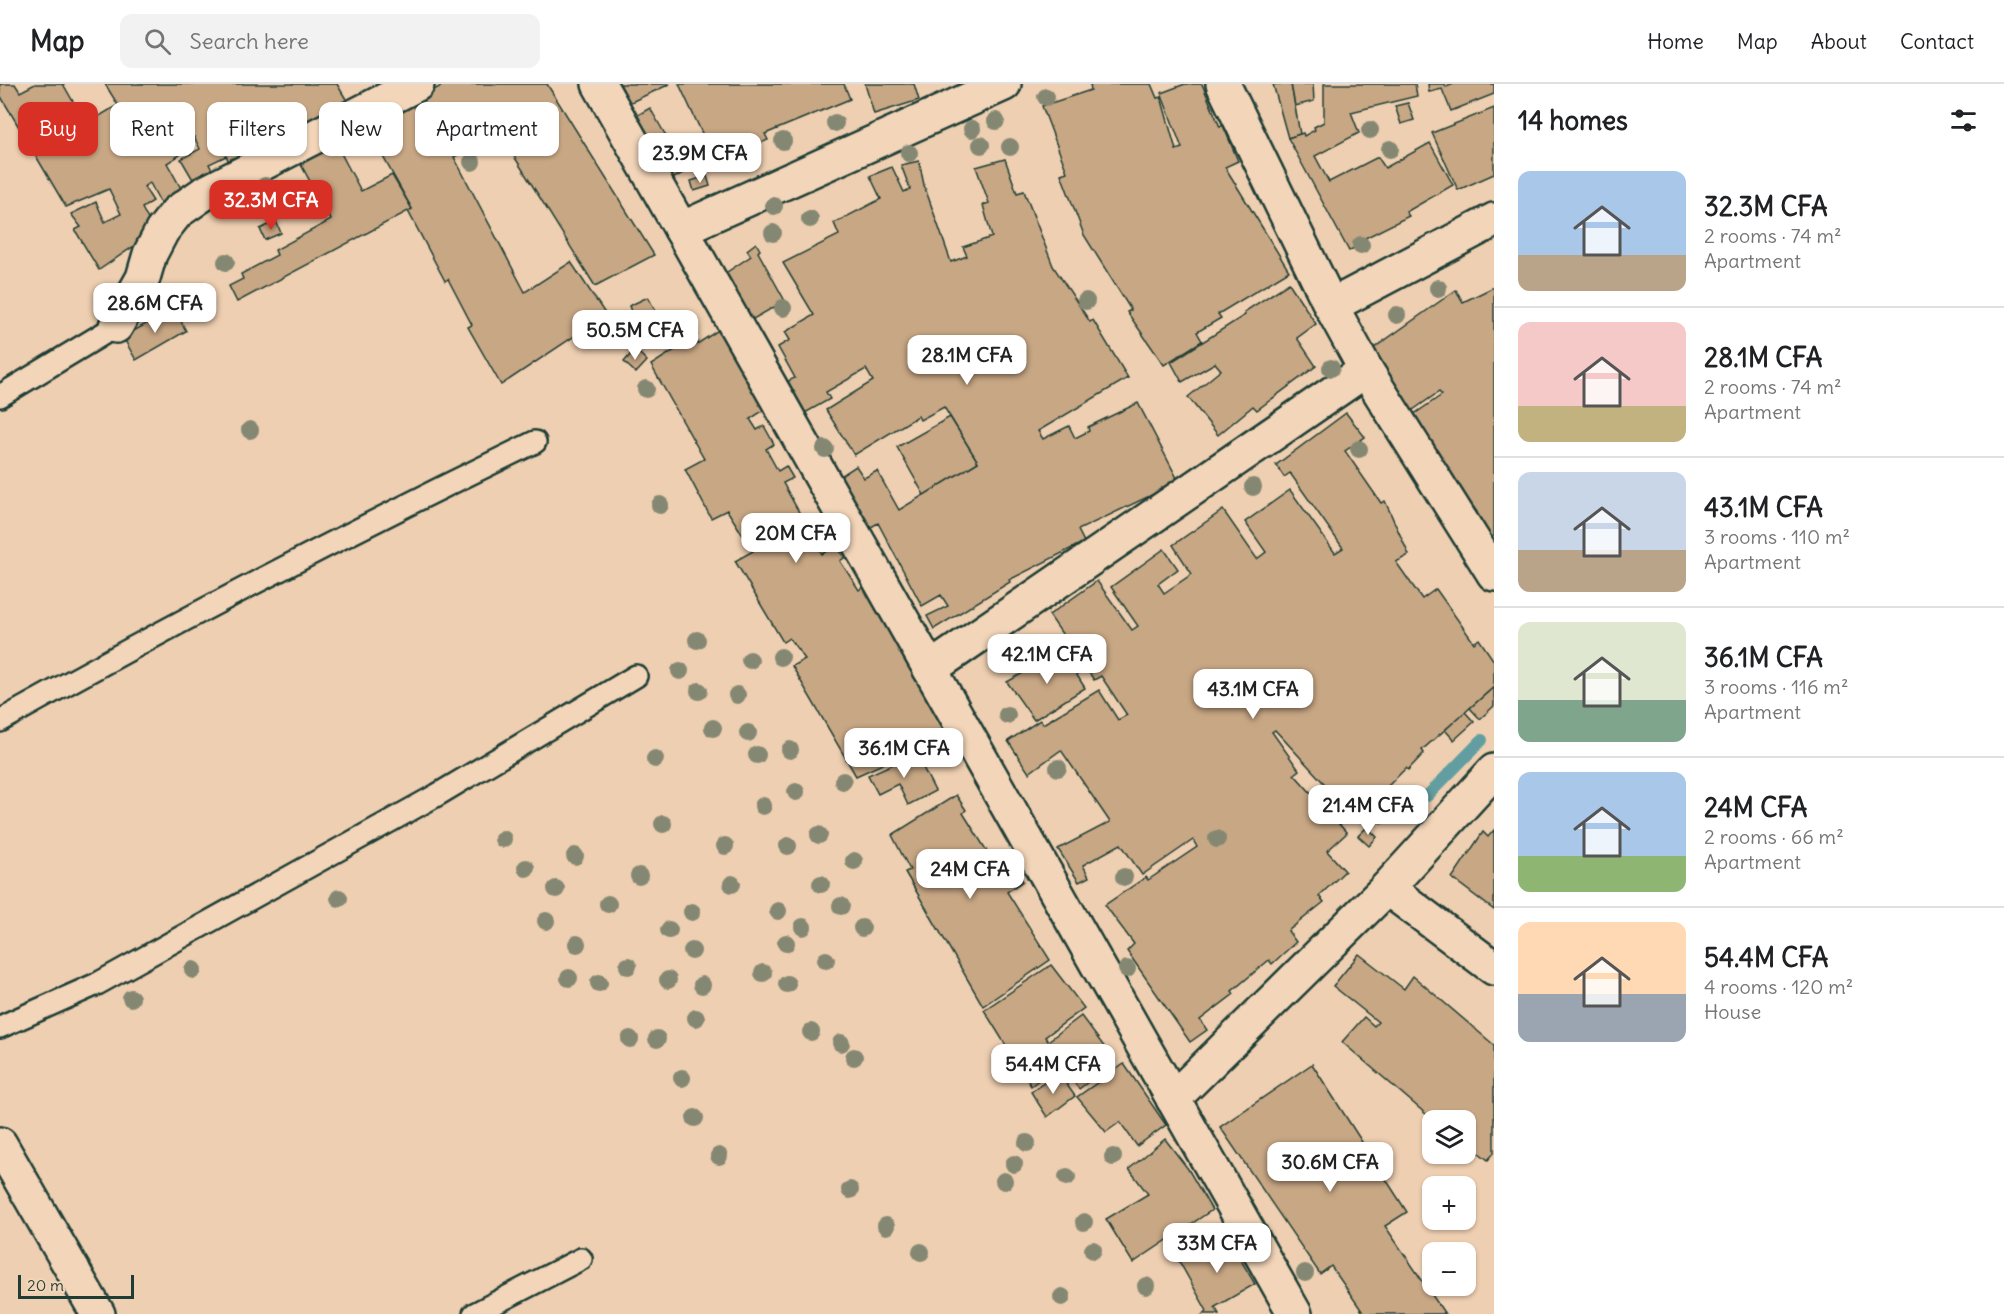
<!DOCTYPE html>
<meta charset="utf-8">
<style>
:root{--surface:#fff;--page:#f2f2f2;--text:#202124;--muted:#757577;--line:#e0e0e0;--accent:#d93025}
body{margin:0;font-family:Delius,sans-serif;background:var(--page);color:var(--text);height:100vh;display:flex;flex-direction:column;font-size:22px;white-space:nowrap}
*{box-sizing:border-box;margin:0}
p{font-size:20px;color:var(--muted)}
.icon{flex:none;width:33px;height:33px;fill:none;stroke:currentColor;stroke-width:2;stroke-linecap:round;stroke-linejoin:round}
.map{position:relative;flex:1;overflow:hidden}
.panel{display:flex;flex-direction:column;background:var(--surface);width:510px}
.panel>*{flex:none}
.top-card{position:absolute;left:18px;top:18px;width:570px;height:54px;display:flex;gap:12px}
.controls{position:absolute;left:1422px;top:1026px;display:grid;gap:12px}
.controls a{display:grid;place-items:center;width:54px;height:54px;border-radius:12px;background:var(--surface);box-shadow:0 2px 4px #0004;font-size:30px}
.scale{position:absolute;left:18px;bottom:15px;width:116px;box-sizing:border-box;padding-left:6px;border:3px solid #1f3d34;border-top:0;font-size:16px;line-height:21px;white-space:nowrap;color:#1f3d34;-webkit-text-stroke:4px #f3d5b9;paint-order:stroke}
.price{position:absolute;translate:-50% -51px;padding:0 14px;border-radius:12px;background:#fff;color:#222;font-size:20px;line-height:39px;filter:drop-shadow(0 2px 3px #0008)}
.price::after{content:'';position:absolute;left:50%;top:36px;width:18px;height:14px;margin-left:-9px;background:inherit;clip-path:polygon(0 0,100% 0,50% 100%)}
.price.on{background:var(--accent);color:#fff}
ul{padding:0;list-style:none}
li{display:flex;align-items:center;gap:18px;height:150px;padding:0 24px}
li+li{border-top:2px solid var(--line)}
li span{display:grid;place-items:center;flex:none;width:168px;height:120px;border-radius:12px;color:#555}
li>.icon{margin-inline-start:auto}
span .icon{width:72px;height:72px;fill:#fffc;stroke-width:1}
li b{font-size:26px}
h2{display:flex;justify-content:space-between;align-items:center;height:72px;padding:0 24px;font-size:26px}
.pill{padding:0 21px;border-radius:12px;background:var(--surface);box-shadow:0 2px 4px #0004;font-size:21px;line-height:54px}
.pill.on{background:var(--accent);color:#fff}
header{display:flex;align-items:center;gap:36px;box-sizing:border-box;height:84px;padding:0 30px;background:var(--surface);border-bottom:2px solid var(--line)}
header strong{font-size:28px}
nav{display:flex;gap:33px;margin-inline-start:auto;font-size:21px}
.search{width:420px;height:54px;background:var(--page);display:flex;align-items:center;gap:15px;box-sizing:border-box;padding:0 21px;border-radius:12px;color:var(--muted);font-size:22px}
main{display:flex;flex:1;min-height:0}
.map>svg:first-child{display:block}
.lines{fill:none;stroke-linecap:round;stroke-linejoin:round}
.stream{stroke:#629ea1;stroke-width:12}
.building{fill:#c8a784;stroke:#1f3d34;stroke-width:1.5}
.service-casing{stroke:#1f3d34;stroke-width:26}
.minor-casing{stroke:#1f3d34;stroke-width:38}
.tertiary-casing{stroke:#1f3d34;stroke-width:38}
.service{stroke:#f3d5b9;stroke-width:21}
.minor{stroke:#f3d5b9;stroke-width:33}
.tertiary{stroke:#f3d5b9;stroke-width:33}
.tree{fill:#848873}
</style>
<header>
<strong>Map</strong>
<div class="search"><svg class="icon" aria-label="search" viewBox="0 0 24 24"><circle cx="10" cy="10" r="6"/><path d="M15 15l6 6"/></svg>Search here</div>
<nav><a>Home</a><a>Map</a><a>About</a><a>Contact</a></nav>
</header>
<main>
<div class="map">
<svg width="1494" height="1230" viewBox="0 0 1494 1230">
<rect width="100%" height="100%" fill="#efcfb1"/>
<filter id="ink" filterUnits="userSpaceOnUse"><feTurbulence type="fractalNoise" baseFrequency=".0167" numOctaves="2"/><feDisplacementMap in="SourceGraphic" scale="12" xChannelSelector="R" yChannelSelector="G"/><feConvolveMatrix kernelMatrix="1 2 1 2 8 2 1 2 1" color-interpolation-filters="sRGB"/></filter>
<g filter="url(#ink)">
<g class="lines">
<!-- stream -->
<path class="stream" d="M 1427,712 L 1482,656"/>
</g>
<!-- building -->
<g class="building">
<path d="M 0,0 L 15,0 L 20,8 L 35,0 L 63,0 L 86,40 L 118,21 L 105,0 L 337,0 L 353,27 L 231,81 L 226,72 L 209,80 L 214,90 L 195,99 L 181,75 L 200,65 L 194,53 L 176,64 L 180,71 L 167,79 L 183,108 L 161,120 L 150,99 L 144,103 L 153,117 L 142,124 L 153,145 L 150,151 L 99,186 L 75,146 L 81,143 L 71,130 L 96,118 L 105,138 L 121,130 L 109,105 L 66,123 L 0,11 Z"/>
<path d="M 445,0 L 547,0 L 654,171 L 595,202 L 499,48 L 454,73 L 525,208 L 571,178 L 606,231 L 501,301 L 468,243 L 472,241 L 448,195 L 445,197 L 408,127 L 412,125 L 366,42 Z"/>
<path d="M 620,0 L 670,0 L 629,19 Z"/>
<path d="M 679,0 L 844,0 L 850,15 L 765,50 L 768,56 L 716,79 Z"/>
<path d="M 865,0 L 914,0 L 919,16 L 874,30 Z"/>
<path d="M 1090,0 L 1151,0 L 1157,14 L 1161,13 L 1176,66 L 1182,64 L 1161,9 L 1185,0 L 1202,0 L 1220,43 L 1223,41 L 1238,77 L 1225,83 L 1289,187 L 1218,230 L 1221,234 L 1197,248 L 1202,257 L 1164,281 L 1127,228 L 1131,226 L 1084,151 L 1061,90 L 1067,88 L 1042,22 L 1091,6 Z"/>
<path d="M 1273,0 L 1291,0 L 1300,50 L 1288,54 Z"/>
<path d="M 1291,0 L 1313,0 L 1314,17 L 1295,22 Z"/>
<path d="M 1324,0 L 1415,0 L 1417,12 L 1351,28 L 1359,49 L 1315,72 L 1329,98 L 1378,73 L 1385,84 L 1430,59 L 1453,101 L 1406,128 L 1409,132 L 1359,157 L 1361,160 L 1349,167 L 1288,54 L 1303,49 L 1304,52 L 1315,46 L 1314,43 L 1324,38 Z"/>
<path d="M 1428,0 L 1445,0 L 1446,3 L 1454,0 L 1494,0 L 1494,10 L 1451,27 L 1442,5 L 1429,8 Z"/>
<path d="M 1408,19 L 1414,36 L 1401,40 L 1395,22 Z"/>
<path d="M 650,24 L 686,87 L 666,99 L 629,36 Z"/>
<path d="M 1494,24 L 1494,90 L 1458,106 L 1432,49 Z"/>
<path d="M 335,58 L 361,107 L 392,91 L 412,125 L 237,218 L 229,202 L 243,195 L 241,190 L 277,171 L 275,166 L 331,136 L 299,77 Z"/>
<path d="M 1005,75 L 1017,109 L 1024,107 L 1053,182 L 1090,238 L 1093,236 L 1128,294 L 1038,347 L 1043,355 L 1069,342 L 1075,354 L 1089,347 L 1088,343 L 1138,319 L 1179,398 L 1078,446 L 1084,458 L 1009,496 L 1010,498 L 934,545 L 927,532 L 948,522 L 941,511 L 922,522 L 878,439 L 866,446 L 836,395 L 856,382 L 864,394 L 877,387 L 899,426 L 978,378 L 944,323 L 920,336 L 918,332 L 854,371 L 826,326 L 873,297 L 866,285 L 826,308 L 830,315 L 805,329 L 788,297 L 795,294 L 778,263 L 790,256 L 785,248 L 814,231 L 783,179 L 839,151 L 834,139 L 881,115 L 870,92 L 892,83 L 904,108 L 910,105 L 901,81 L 919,77 L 924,101 L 951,178 L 967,172 L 963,163 L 992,153 L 983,121 L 989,119 L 976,83 Z"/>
<path d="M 707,92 L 710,102 L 694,107 L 691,97 Z"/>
<path d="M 276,137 L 281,149 L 265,156 L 260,145 Z"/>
<path d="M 756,159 L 760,166 L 758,168 L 785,217 L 739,243 L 721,192 L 751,172 L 747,166 Z"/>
<path d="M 1289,199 L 1316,240 L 1297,254 L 1316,282 L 1257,326 L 1253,322 L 1218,351 L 1188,313 L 1221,286 L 1215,279 L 1182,298 L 1171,278 L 1245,231 L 1244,228 Z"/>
<path d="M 1494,203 L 1494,452 L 1485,459 L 1467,436 L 1477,428 L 1410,333 L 1442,311 L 1439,308 L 1410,328 L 1374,264 L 1456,206 L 1463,218 Z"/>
<path d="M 648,213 L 656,228 L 652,230 L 656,237 L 638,247 L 629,222 Z"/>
<path d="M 174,224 L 186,247 L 136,276 L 123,253 Z"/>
<path d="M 723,243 L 772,321 L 750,335 L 757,346 L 764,342 L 774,360 L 766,365 L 778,387 L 786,382 L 793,394 L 783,399 L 822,470 L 837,461 L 844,474 L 840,477 L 859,506 L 865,502 L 947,651 L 856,692 L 792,582 L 805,575 L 789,554 L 783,558 L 735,477 L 753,467 L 727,426 L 711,434 L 685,385 L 704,375 L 651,281 L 687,258 L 691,264 Z"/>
<path d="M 635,265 L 647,277 L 636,289 L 624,278 Z"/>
<path d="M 1346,329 L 1365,353 L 1345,367 L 1381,419 L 1385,417 L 1409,471 L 1396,478 L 1422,515 L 1436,505 L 1474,559 L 1479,555 L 1494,577 L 1494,603 L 1422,666 L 1424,669 L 1408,686 L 1406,684 L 1356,734 L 1275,646 L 1272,648 L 1299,686 L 1294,690 L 1347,749 L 1327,767 L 1345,787 L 1319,812 L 1324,818 L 1288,847 L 1296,858 L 1272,880 L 1269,876 L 1232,907 L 1234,910 L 1200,936 L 1207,946 L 1190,958 L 1127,867 L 1134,860 L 1105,821 L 1146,793 L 1148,796 L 1197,763 L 1193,756 L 1142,791 L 1121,760 L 1083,781 L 1089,793 L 1079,798 L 1058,765 L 1110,738 L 1061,666 L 1029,689 L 1008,657 L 1040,636 L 1043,640 L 1099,606 L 1118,636 L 1127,631 L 1101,592 L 1094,596 L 1049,531 L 1097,497 L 1132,546 L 1138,542 L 1111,503 L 1164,465 L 1178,485 L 1158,500 L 1164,509 L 1192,490 L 1173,461 L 1223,426 L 1257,475 L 1266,468 L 1245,438 L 1290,406 L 1335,469 L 1343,464 L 1290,389 L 1284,393 L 1276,381 Z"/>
<path d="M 950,333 L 978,378 L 924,411 L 897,363 Z"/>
<path d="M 1062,567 L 1085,604 L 1034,636 L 1007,598 Z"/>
<path d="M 1494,603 L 1494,622 L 1480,635 L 1470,624 Z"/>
<path d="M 1465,628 L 1474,638 L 1454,656 L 1445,646 Z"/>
<path d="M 916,670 L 935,707 L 908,721 L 898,700 L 878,710 L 868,691 Z"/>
<path d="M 956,711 L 966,726 L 963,729 L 1000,788 L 1013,780 L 1023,797 L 1007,808 L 1050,876 L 983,922 L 905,788 L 910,786 L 892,751 Z"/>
<path d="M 1367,743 L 1377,753 L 1369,762 L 1358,752 Z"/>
<path d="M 1494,746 L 1494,826 L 1452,794 L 1483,748 L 1488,753 Z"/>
<path d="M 1359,870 L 1404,905 L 1413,892 L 1494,961 L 1494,1069 L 1488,1076 L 1469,1061 L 1466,1065 L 1466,1036 L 1433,1036 L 1342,958 L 1364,933 L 1374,942 L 1378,938 L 1333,902 Z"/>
<path d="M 1051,881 L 1084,924 L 1045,953 L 1048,957 L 1081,932 L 1115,977 L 1079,1005 L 1060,980 L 1031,1002 L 984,926 Z"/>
<path d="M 1124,980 L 1166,1041 L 1137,1062 L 1120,1038 L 1106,1048 L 1077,1013 Z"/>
<path d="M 1312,980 L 1407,1128 L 1385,1142 L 1445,1230 L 1364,1230 L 1331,1182 L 1320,1190 L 1220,1043 Z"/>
<path d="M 1052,993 L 1056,999 L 1062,994 L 1075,1012 L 1047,1033 L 1031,1008 Z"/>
<path d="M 1165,1055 L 1188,1085 L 1212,1126 L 1133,1179 L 1106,1135 L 1148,1110 L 1129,1085 Z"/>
<path d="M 1226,1151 L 1255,1200 L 1215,1223 L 1219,1230 L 1203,1230 L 1207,1227 L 1179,1177 Z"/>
</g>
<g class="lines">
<defs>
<g id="service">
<path d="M 0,312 L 116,242"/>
<path d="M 0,637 C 176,538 353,446 535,358"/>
<path d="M 0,943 L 97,900 L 437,711 L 636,592"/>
<path d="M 474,1230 L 581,1175"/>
</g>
<g id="minor">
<path d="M 599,0 L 1295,1230"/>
<path d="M 1223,0 L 1331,222 L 1366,286 L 1494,490"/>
<path d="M 681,145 L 1004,0"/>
<path d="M 1331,222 L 1494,136"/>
<path d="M 116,242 L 143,194 L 150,170 L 162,147 L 177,128 L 203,110 L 417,0"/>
<path d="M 930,585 L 1366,286"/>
<path d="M 1173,1015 L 1387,804"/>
<path d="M 0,1060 L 98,1230"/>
</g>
<path id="tertiary" d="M 1494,687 L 1387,804 L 1494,884"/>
</defs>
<!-- service casing -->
<use href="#service" class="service-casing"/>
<!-- minor casing -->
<use href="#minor" class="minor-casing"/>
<!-- tertiary casing -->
<use href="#tertiary" class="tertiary-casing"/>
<!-- service -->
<use href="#service" class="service"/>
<!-- minor -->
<use href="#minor" class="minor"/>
<!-- tertiary -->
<use href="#tertiary" class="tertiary"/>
</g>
<!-- trees -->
<g class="tree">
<circle cx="1046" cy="13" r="9"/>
<circle cx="996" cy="37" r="9"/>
<circle cx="835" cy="39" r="9"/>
<circle cx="972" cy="45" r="9"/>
<circle cx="1370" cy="46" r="9"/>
<circle cx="783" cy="57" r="9"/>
<circle cx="981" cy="61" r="9"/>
<circle cx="1010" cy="63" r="9"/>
<circle cx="1390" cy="65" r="9"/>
<circle cx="909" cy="69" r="9"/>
<circle cx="472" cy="78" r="9"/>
<circle cx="265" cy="102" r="9"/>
<circle cx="230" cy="122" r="9"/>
<circle cx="774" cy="122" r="9"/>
<circle cx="810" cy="135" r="9"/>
<circle cx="773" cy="149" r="9"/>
<circle cx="1361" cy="161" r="9"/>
<circle cx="226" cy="178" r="9"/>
<circle cx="1438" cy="204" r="9"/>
<circle cx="1086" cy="217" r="9"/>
<circle cx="109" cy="220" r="9"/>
<circle cx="783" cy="224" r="9"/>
<circle cx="1397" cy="231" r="9"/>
<circle cx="690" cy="248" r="9"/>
<circle cx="1331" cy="284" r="9"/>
<circle cx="646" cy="305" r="9"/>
<circle cx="250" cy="346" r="9"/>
<circle cx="825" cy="365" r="9"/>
<circle cx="1359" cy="365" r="9"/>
<circle cx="1253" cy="403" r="9"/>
<circle cx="660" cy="421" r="9"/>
<circle cx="835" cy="452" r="9"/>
<circle cx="697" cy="556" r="9"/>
<circle cx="781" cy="573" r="9"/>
<circle cx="750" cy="576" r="9"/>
<circle cx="680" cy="587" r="9"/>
<circle cx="699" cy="607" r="9"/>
<circle cx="737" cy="611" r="9"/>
<circle cx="1007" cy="631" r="9"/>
<circle cx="713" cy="644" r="9"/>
<circle cx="748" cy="649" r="9"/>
<circle cx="790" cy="666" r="9"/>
<circle cx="757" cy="671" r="9"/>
<circle cx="655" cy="675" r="9"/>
<circle cx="1058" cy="684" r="9"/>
<circle cx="843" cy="697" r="9"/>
<circle cx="796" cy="708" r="9"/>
<circle cx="763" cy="722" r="9"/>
<circle cx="1383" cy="731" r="9"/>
<circle cx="663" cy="740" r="9"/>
<circle cx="819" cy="751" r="9"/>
<circle cx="503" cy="755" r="9"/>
<circle cx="1217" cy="755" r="9"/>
<circle cx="725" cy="762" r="9"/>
<circle cx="788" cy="762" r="9"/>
<circle cx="575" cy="772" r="9"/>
<circle cx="854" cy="777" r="9"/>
<circle cx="526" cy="784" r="9"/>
<circle cx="639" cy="792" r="9"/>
<circle cx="1124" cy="793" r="9"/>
<circle cx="732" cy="800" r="9"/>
<circle cx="821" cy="800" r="9"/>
<circle cx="556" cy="805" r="9"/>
<circle cx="339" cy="814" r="9"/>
<circle cx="608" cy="820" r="9"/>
<circle cx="841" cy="822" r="9"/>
<circle cx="778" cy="827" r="9"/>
<circle cx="692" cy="828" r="9"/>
<circle cx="546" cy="837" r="9"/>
<circle cx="803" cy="843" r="9"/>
<circle cx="862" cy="844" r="9"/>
<circle cx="669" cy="846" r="9"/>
<circle cx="786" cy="859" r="9"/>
<circle cx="577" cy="860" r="9"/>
<circle cx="692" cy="867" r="9"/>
<circle cx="826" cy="876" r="9"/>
<circle cx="628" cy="882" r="9"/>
<circle cx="1127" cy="885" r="9"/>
<circle cx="193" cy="886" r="9"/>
<circle cx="763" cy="889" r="9"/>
<circle cx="569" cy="894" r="9"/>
<circle cx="668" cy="896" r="9"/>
<circle cx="599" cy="899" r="9"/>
<circle cx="787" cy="900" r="9"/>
<circle cx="702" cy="901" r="9"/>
<circle cx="131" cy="914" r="9"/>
<circle cx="696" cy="934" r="9"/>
<circle cx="811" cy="948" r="9"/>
<circle cx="630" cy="955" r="9"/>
<circle cx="657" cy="955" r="9"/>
<circle cx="841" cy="959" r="9"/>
<circle cx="854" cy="973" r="9"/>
<circle cx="682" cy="994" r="9"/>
<circle cx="695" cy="1034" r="9"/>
<circle cx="1027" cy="1059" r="9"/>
<circle cx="719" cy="1072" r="9"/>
<circle cx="1113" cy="1073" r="9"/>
<circle cx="1014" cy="1080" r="9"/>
<circle cx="1067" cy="1093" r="9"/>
<circle cx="1004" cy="1097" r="9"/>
<circle cx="850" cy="1106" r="9"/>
<circle cx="1084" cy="1138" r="9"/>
<circle cx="886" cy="1142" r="9"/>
<circle cx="1093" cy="1166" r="9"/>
<circle cx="921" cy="1168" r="9"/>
<circle cx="1305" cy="1189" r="9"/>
<circle cx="1146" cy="1202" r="9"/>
<circle cx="1062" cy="1213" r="9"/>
</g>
</g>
</svg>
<div class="controls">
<a><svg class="icon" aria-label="layers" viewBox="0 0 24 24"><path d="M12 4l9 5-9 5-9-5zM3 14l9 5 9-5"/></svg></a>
<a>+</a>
<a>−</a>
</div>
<div class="scale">20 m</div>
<b class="price" style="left:700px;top:100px">23.9M CFA</b>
<b class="price on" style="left:271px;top:147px">32.3M CFA</b>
<b class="price" style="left:155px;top:250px">28.6M CFA</b>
<b class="price" style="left:635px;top:277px">50.5M CFA</b>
<b class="price" style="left:967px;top:302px">28.1M CFA</b>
<b class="price" style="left:796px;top:480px">20M CFA</b>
<b class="price" style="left:1047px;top:601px">42.1M CFA</b>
<b class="price" style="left:1253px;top:636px">43.1M CFA</b>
<b class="price" style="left:904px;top:695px">36.1M CFA</b>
<b class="price" style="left:1368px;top:752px">21.4M CFA</b>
<b class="price" style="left:970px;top:816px">24M CFA</b>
<b class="price" style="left:1053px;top:1011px">54.4M CFA</b>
<b class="price" style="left:1330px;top:1109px">30.6M CFA</b>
<b class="price" style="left:1217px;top:1190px">33M CFA</b>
<div class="top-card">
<a class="pill on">Buy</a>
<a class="pill">Rent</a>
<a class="pill">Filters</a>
<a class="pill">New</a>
<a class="pill">Apartment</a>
</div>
</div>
<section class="panel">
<h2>14 homes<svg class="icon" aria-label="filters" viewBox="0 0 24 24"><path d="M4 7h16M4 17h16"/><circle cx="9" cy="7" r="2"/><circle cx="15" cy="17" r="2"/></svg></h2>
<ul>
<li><span style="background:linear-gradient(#a9c7e8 70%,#b9a48a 0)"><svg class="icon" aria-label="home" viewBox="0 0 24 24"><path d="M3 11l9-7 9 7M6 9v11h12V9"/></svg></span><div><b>32.3M CFA</b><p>2 rooms · 74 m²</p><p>Apartment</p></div></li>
<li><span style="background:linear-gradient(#f6c9c9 70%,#c2b280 0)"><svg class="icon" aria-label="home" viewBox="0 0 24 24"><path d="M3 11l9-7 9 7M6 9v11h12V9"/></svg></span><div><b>28.1M CFA</b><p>2 rooms · 74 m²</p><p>Apartment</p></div></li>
<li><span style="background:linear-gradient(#c9d6e8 65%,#b9a48a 0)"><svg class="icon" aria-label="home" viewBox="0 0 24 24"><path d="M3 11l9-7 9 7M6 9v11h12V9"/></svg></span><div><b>43.1M CFA</b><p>3 rooms · 110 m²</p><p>Apartment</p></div></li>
<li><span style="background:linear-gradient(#dfe7d0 65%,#7fa58c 0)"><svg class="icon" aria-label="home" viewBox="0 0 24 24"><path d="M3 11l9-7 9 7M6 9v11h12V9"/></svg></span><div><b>36.1M CFA</b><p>3 rooms · 116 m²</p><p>Apartment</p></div></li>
<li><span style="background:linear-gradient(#a9c7e8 70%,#8fb573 0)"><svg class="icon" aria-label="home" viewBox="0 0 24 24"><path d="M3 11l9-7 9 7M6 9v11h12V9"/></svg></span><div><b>24M CFA</b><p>2 rooms · 66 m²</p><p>Apartment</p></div></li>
<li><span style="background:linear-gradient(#ffd9b3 60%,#9aa5b1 0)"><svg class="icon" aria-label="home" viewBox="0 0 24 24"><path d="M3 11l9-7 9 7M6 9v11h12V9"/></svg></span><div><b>54.4M CFA</b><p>4 rooms · 120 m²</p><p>House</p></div></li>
</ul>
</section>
</main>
